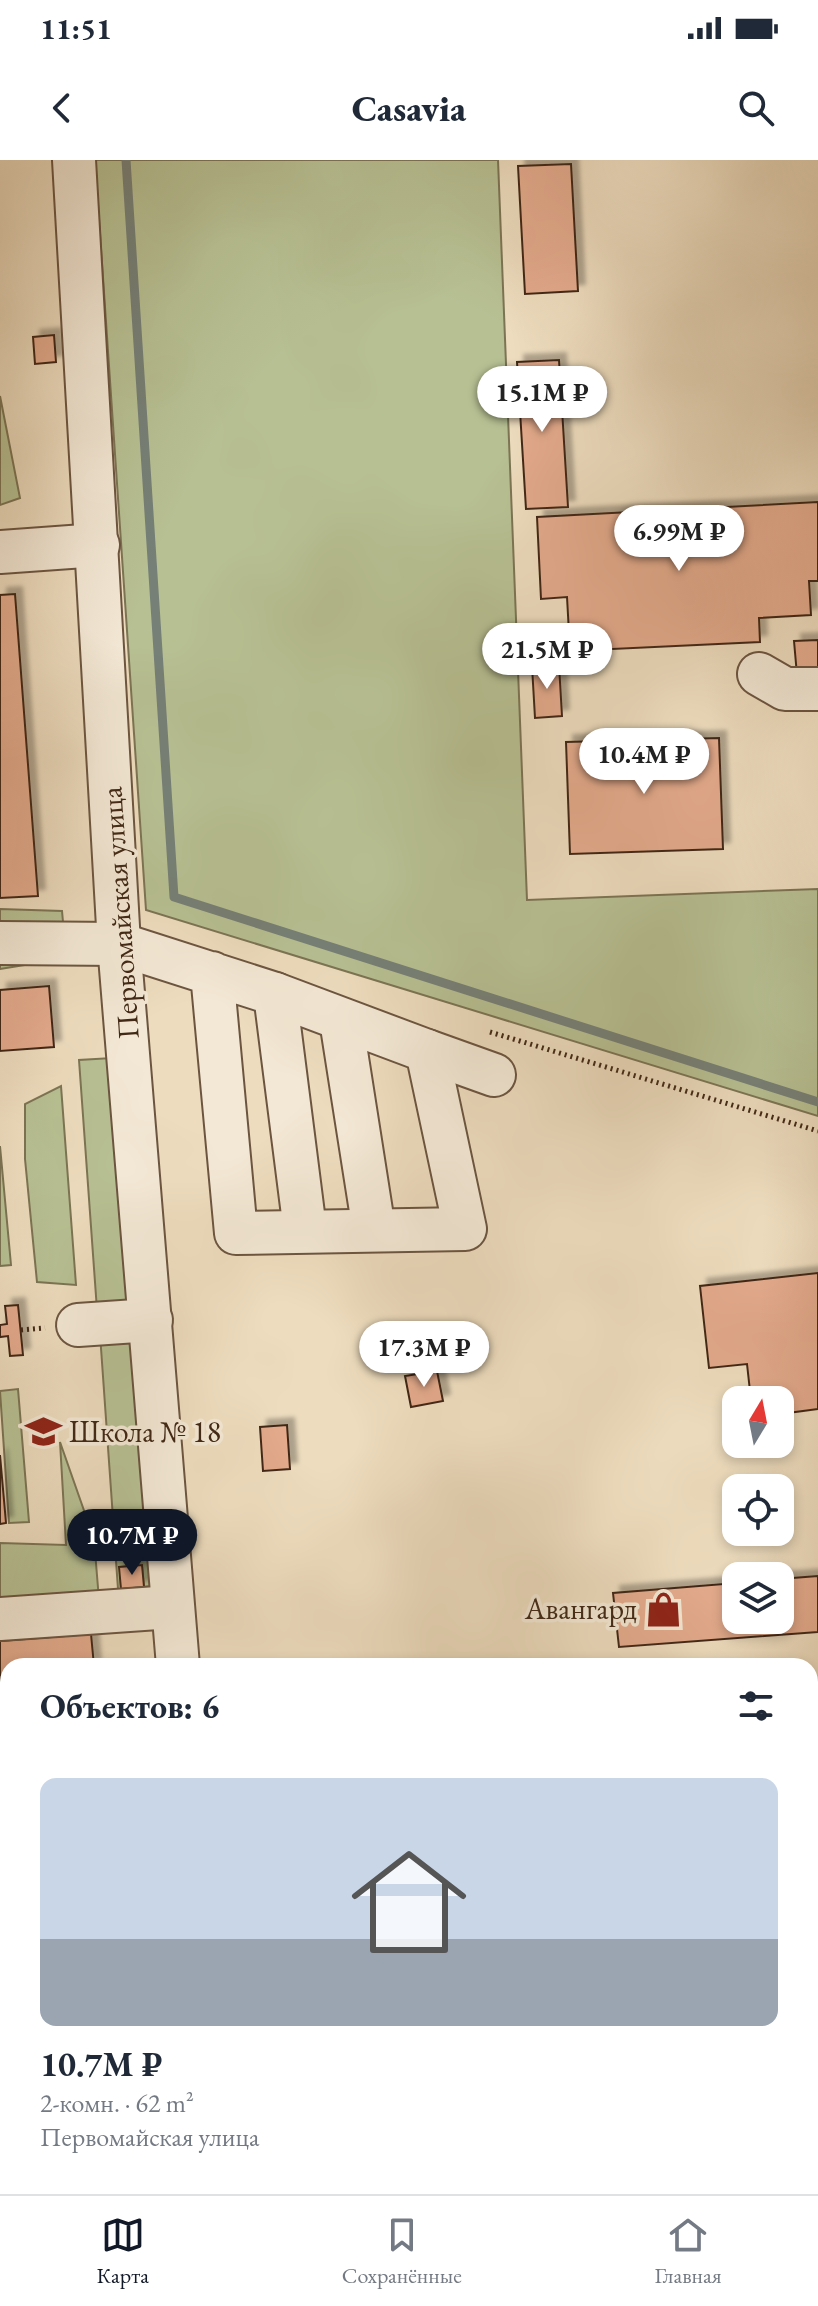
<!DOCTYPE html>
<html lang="ru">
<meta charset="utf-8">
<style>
:root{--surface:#fff;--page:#f6f6f7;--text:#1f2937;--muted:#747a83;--line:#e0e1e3;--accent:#111827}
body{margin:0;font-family:"EB Garamond",serif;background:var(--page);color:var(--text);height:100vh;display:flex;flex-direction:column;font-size:30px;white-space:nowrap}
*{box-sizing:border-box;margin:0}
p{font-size:26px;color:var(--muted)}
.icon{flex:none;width:44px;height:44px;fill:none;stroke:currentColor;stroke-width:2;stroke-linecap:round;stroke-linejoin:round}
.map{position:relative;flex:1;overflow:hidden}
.side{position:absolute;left:0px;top:1498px;width:818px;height:536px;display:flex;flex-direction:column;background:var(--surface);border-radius:24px 24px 0 0;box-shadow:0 4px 12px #0003}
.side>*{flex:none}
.needle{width:52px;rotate:10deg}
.buttons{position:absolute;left:722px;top:1226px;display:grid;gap:16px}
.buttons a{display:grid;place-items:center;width:72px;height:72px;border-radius:16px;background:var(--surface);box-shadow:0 4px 12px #0003;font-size:40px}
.price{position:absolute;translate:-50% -68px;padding:0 18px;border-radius:28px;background:#fff;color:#222;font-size:26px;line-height:52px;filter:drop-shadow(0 2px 4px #0008)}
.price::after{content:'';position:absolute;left:50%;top:48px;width:24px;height:18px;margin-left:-12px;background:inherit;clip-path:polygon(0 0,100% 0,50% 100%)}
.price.on{background:var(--accent);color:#fff}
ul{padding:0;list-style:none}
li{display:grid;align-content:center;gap:16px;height:424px;padding:0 40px}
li+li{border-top:2px solid var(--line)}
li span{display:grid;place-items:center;height:248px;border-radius:16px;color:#555}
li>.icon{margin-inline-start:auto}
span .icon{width:144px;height:144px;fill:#fffc;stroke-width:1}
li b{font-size:34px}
h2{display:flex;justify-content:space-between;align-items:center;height:96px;padding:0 40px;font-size:34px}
.status{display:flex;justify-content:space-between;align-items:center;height:56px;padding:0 40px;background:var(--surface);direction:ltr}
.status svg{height:22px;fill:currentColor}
header{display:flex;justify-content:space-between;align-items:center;height:104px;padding:0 40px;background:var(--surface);font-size:36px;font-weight:800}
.tab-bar{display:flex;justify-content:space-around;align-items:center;height:112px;border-top:2px solid var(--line);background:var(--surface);font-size:22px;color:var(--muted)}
.tab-bar a{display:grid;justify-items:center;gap:4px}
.tab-bar .on{color:var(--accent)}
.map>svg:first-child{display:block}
.green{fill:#b7c093;stroke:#7c7454;stroke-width:2}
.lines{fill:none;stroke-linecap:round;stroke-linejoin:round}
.stream{stroke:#768077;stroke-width:9}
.building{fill:#e3aa8c;stroke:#412816;stroke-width:2;filter:url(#shadow)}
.minor-casing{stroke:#6c5540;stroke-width:46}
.path{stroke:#412816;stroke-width:5;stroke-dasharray:2 4;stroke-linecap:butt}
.minor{stroke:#f3e8d5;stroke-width:42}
.labels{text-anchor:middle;stroke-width:7;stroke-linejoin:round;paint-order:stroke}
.street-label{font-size:30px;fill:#412816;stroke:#f3e8d5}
.poi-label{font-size:30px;fill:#412816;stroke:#f3e8d5;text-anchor:start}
</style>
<div class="status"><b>11:51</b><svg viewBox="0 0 49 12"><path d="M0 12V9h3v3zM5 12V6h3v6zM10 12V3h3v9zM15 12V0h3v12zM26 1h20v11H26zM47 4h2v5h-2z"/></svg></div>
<header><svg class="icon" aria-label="back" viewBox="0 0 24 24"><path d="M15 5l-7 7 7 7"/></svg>Casavia<svg class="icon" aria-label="search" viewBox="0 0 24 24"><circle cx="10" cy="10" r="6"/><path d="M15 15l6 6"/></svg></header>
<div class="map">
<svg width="818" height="2034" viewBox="0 0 818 2034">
<defs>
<filter id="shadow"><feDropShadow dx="7" dy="-7" stdDeviation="2" flood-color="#0004"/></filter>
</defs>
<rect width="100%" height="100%" fill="#eddcbe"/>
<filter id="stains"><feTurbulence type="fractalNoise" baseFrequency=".0025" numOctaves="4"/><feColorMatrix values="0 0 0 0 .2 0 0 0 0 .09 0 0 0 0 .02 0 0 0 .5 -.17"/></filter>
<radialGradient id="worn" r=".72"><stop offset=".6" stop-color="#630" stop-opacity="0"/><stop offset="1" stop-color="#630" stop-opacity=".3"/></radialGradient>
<!-- green -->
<g class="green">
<path d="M 95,0 L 498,0 L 527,740 L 818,729 L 818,956 L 146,750 Z"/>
<path d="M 0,236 L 20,338 L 0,345 Z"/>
<path d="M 0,749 L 62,751 L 63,762 L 55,800 L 0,809 Z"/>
<path d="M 112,898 L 131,1147 L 97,1150 L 79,900 Z"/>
<path d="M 61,926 L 76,1125 L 37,1122 L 25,999 L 25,944 Z"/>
<path d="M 0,986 L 11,1105 L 0,1106 Z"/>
<path d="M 135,1171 L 152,1426 L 144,1427 L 142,1406 L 120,1407 L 121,1429 L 118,1429 L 100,1174 Z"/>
<path d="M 18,1229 L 29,1362 L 9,1363 L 0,1231 Z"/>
<path d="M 60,1282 L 94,1379 L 100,1452 L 0,1462 L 0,1383 L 66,1385 Z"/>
</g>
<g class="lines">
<!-- stream -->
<path class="stream" d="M 126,0 L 174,737 L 818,942"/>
</g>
<!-- building -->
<g class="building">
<path d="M 571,4 L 578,131 L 525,134 L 518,6 Z"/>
<path d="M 54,175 L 56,202 L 35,204 L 33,177 Z"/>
<path d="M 559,200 L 568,347 L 526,349 L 517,202 Z"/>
<path d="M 818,342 L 818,421 L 809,421 L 811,455 L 759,458 L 760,482 L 570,491 L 567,437 L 541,439 L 537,357 Z"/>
<path d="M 15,434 L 38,736 L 0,738 L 0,435 Z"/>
<path d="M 818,480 L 818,514 L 797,515 L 794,481 Z"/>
<path d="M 559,505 L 562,556 L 535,558 L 532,506 Z"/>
<path d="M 719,578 L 723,689 L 570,694 L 566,582 Z"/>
<path d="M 49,826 L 54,887 L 0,891 L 0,830 Z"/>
<path d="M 818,1113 L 818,1249 L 780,1254 L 780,1240 L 751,1240 L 747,1204 L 709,1208 L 700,1126 Z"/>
<path d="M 18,1145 L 23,1195 L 10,1196 L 8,1176 L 0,1177 L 0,1165 L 7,1164 L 5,1146 Z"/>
<path d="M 437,1211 L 443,1241 L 411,1247 L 405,1216 Z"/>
<path d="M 287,1265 L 290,1309 L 263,1311 L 260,1267 Z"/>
<path d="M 0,1295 L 6,1363 L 0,1364 Z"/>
<path d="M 142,1405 L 144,1427 L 121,1429 L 119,1407 Z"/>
<path d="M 818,1416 L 818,1472 L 619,1487 L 613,1433 L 736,1423 L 736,1460 L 780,1460 L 780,1419 Z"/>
<path d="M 91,1474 L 94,1506 L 8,1506 L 8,1539 L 0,1539 L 0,1481 Z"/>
<path d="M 818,1540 L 818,1734 L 810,1735 L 810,1541 Z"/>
<rect x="810" y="1797" width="8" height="70"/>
<path d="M 8,1996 L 8,2026 L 133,2026 L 133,2034 L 0,2034 L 0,1997 Z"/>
<path d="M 558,2026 L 579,2026 L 579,2029 L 559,2030 Z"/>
</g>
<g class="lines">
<defs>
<g id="minor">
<path d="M 74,0 L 119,784 L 178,1506"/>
<path d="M 0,392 L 98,385"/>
<path d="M 759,514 L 785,529 L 818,529"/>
<path d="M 0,783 L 119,784 L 275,834 L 427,891 L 465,1069 L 236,1073 L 212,813"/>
<path d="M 275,834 L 305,1070"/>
<path d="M 341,860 L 374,1070"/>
<path d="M 427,891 L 494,915"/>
<path d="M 78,1165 L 151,1160"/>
<path d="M 0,1459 L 172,1447"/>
<path d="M 0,1973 L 8,1972"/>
<path d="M 217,2026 L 218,2034"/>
</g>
</defs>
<!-- minor casing -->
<use href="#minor" class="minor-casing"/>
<!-- path -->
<g class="path">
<path d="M 490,872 L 818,971"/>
<path d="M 21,1170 L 45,1168"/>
<path d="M 342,2026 L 342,2034"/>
</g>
<!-- minor -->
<use href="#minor" class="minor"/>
</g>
<!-- icons -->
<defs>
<symbol id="school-bare" viewBox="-9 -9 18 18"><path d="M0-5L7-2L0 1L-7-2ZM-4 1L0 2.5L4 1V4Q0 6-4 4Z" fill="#8f2418" stroke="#f3e8d5" stroke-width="2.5" paint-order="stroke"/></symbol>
<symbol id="shop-bare" viewBox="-9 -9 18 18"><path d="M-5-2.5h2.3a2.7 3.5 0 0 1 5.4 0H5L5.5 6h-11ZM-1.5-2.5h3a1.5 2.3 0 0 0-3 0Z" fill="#8f2418" stroke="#f3e8d5" stroke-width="2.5" paint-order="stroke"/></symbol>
</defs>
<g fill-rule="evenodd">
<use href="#school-bare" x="18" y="1246" width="51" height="51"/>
<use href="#shop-bare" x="638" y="1424" width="51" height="51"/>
</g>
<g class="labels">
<!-- street labels -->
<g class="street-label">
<text transform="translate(120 753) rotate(-94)" y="10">Первомайская улица</text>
</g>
<!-- poi labels -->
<g class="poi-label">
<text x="69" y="1282">Школа № 18</text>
<text x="637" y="1459" text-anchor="end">Авангард</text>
</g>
</g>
<rect width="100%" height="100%" filter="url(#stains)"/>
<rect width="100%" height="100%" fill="url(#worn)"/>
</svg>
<div class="buttons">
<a><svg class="needle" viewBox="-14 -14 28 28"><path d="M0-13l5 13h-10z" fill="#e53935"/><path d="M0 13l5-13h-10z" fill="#747a83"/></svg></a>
<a><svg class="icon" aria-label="locate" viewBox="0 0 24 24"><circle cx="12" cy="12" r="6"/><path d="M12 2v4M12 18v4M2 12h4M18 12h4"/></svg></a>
<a><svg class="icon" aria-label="layers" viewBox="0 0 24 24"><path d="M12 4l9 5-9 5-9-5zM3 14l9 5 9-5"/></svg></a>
</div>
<b class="price" style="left:542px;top:274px">15.1M ₽</b>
<b class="price" style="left:679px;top:413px">6.99M ₽</b>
<b class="price" style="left:547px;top:531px">21.5M ₽</b>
<b class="price" style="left:644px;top:636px">10.4M ₽</b>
<b class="price" style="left:424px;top:1229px">17.3M ₽</b>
<b class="price on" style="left:132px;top:1417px">10.7M ₽</b>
<section class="side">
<h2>Объектов: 6<svg class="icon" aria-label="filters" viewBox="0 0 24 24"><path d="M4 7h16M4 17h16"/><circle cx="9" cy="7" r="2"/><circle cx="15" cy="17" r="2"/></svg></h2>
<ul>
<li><span style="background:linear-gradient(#c9d6e8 65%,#9aa5b1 0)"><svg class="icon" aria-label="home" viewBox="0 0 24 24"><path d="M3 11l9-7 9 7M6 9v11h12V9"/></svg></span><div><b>10.7M ₽</b><p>2-комн. · 62 m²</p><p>Первомайская улица</p></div></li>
</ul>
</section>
</div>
<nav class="tab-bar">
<a class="on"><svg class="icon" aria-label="map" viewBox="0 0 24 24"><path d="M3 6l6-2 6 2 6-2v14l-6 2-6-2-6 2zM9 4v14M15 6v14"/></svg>Карта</a>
<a><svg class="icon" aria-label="saved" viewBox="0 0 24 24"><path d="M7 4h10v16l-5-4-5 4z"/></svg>Сохранённые</a>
<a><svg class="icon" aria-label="home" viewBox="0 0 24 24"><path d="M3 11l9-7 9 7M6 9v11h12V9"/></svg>Главная</a>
</nav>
